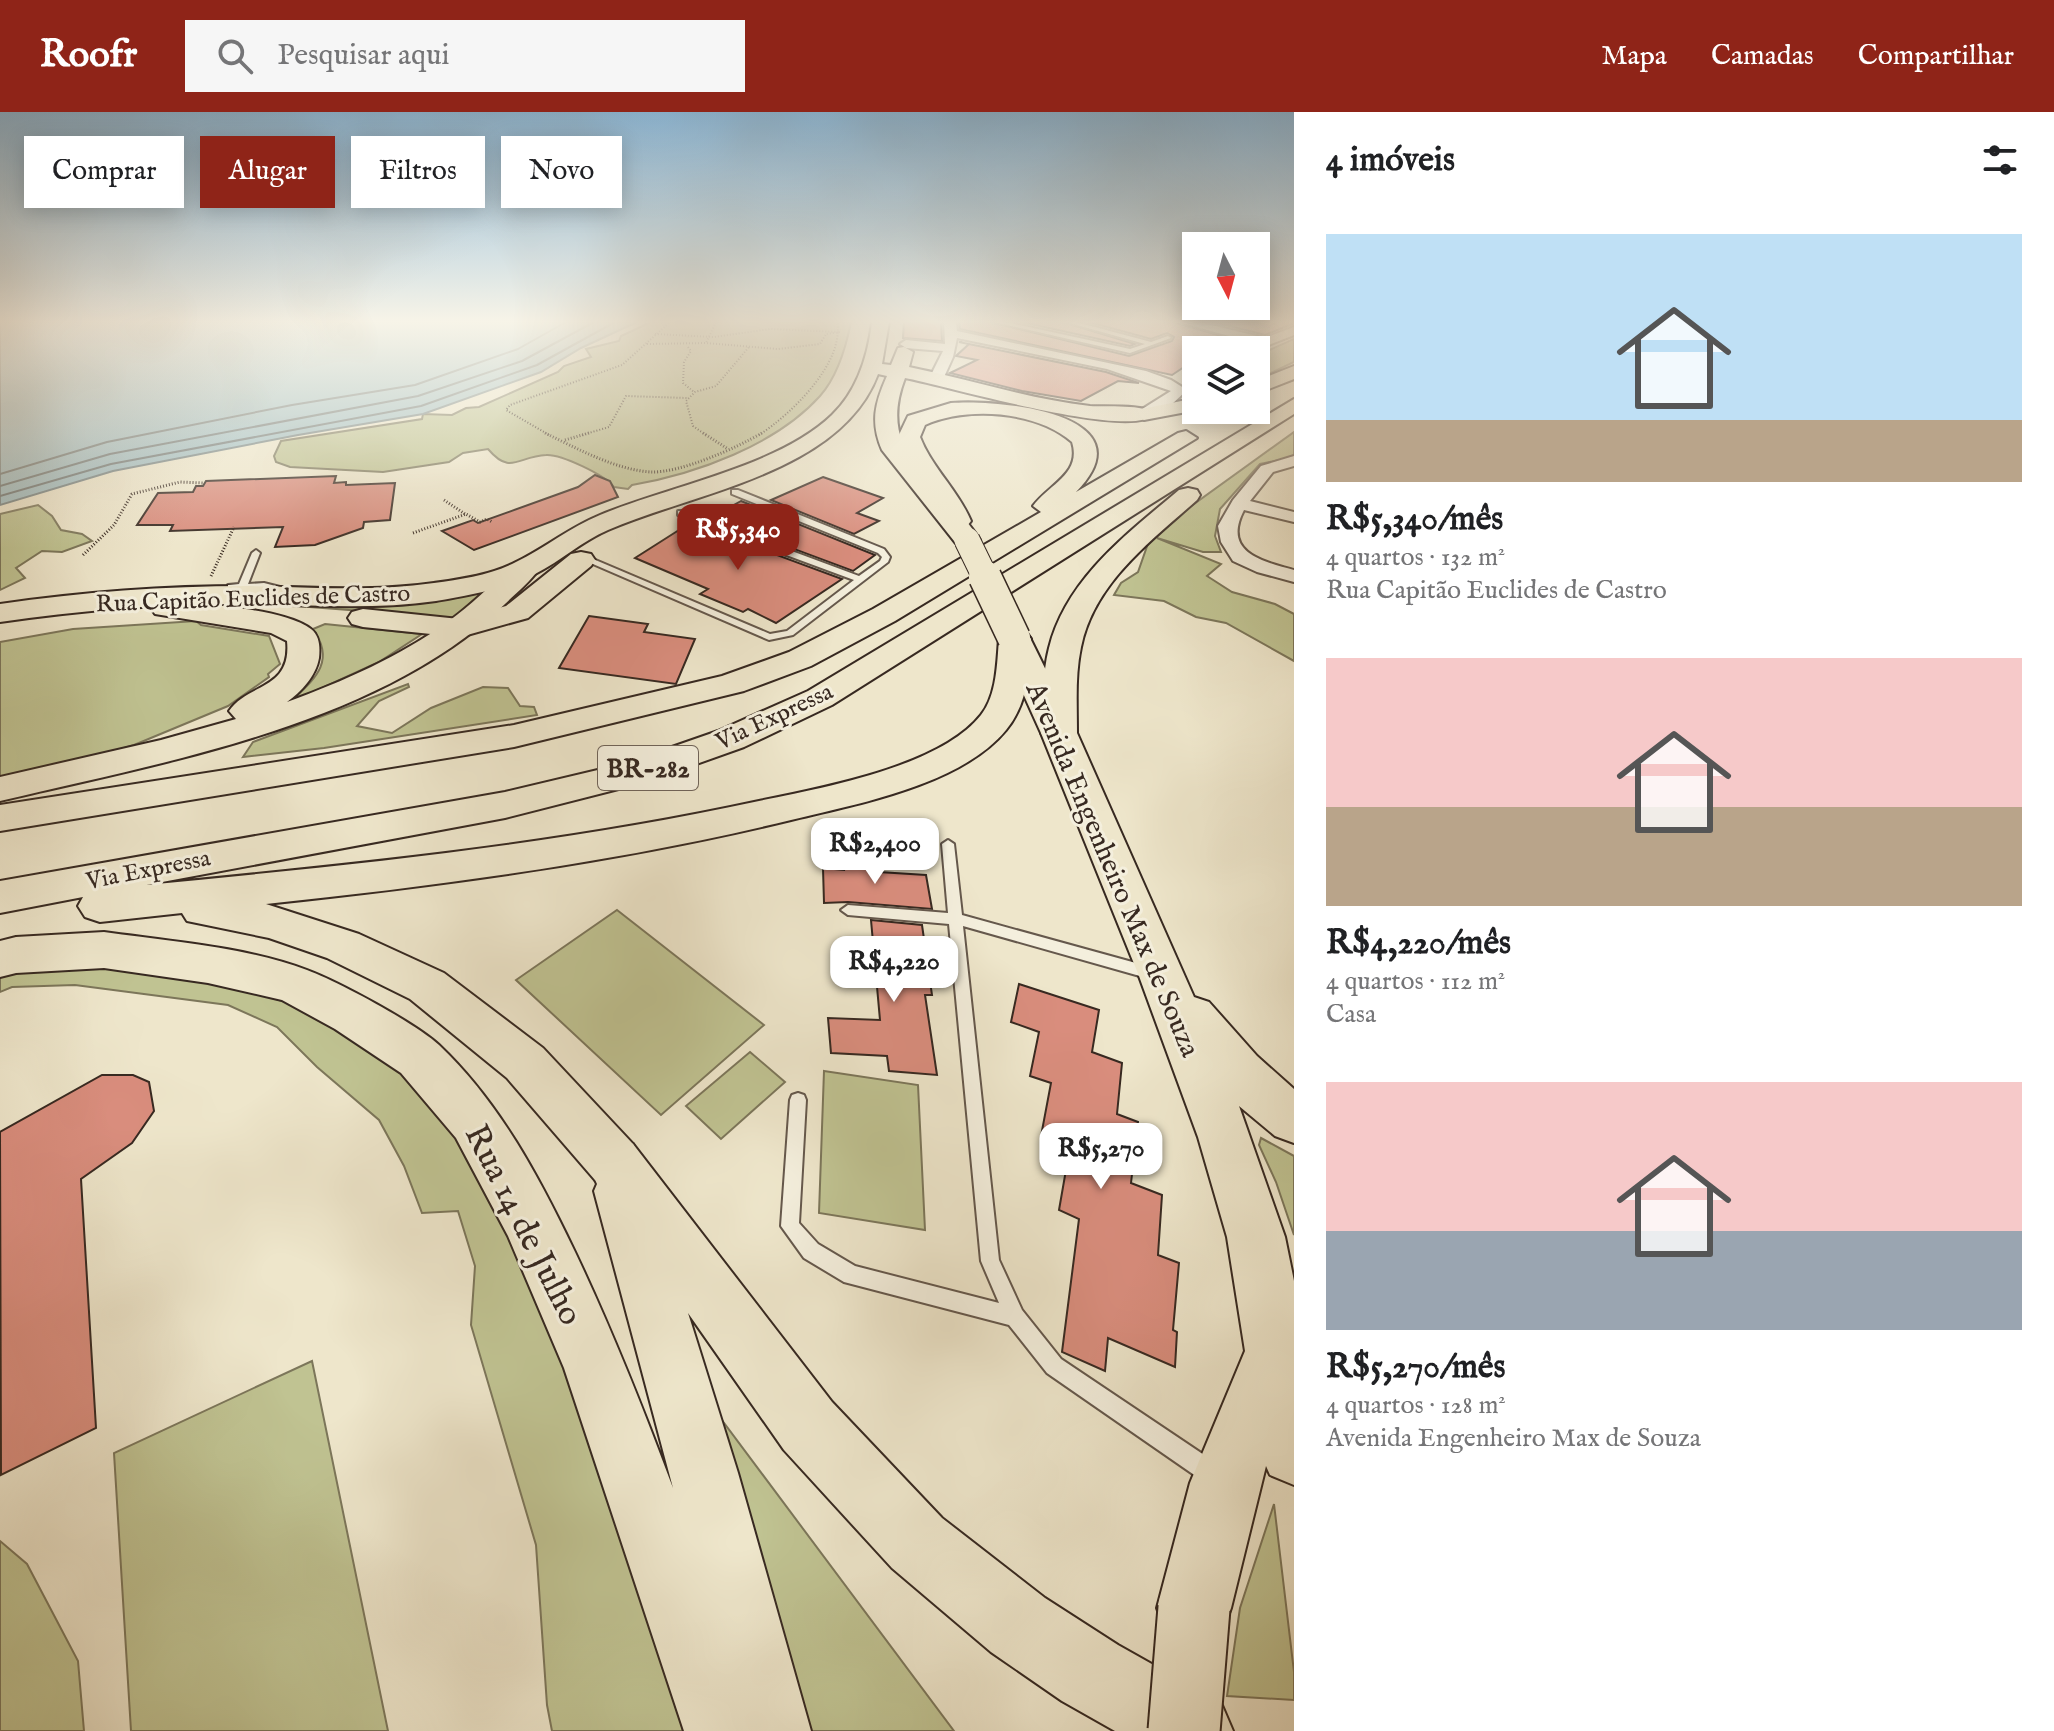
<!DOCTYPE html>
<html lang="pt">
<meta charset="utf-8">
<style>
:root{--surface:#fff;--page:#f6f6f6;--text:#202124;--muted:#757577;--accent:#8f2418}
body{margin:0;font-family:"IM FELL English",serif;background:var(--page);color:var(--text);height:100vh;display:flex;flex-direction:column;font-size:30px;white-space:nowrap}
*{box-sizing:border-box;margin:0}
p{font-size:26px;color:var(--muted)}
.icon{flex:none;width:44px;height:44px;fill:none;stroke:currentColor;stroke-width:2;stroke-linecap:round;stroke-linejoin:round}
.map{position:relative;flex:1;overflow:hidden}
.panel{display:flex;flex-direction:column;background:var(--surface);width:760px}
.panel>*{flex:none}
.hud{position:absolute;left:24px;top:24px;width:760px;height:72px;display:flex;gap:16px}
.needle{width:52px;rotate:174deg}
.fabs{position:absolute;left:1182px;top:120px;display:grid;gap:16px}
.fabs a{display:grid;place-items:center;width:88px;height:88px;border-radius:0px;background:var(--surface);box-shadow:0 4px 20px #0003;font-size:40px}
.price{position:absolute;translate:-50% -68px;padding:0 18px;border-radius:16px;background:#fff;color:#222;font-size:26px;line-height:52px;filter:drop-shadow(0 2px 4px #0008)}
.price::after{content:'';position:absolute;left:50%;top:48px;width:24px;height:18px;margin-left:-12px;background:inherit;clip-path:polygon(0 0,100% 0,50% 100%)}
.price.current{background:var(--accent);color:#fff}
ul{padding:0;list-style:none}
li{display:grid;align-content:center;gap:16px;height:424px;padding:0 32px}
li span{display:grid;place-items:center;height:248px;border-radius:0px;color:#555}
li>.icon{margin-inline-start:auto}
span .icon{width:144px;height:144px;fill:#fffc;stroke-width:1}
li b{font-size:34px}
h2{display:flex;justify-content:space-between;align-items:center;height:96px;padding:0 32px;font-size:34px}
.chip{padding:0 28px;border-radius:0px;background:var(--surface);box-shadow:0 4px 20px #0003;font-size:28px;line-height:72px}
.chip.current{background:var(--accent);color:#fff}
header{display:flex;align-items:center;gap:48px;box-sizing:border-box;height:112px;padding:0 40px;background:var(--accent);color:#fff}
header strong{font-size:38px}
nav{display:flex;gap:44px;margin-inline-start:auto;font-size:28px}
.search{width:560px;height:72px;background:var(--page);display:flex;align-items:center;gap:20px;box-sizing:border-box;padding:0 28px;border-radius:0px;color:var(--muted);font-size:30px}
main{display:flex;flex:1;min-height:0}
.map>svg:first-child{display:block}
.green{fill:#c0c392;stroke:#7c765a;stroke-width:2}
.water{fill:#9fbdc2;stroke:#758282;stroke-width:2}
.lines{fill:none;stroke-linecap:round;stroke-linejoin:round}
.shore{stroke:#6b7372;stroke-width:2}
.building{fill:#d98d7d;stroke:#372921;stroke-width:2}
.lane-casing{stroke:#65584c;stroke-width:4}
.street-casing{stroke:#65584c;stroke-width:4}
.primary-casing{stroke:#372921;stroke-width:4}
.highway-casing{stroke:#372921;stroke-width:4}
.path-far1{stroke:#372921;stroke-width:2;stroke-dasharray:1 2;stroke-linecap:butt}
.path{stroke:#372921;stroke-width:3;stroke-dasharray:1 2;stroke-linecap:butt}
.lane{fill:#f4efdd;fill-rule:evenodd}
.street{fill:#f4efdd;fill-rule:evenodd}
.primary{fill:#eee6cb;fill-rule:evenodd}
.highway{fill:#eee6cb;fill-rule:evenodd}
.primary-bridge-far2-casing{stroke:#372921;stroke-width:27;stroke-linecap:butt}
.primary-bridge-far1-casing{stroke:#372921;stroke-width:35;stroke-linecap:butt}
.primary-bridge-casing{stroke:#372921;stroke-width:75;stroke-linecap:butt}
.primary-bridge-far2{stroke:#eee6cb;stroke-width:25}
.primary-bridge-far1{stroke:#eee6cb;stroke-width:32}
.primary-bridge{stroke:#eee6cb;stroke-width:71}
.labels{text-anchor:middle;stroke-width:6;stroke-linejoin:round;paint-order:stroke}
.far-street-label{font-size:24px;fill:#372921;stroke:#f4efdd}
.shield{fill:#f4efdd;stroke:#706459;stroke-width:2}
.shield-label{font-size:26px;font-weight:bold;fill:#372921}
.street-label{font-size:28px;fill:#372921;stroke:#f4efdd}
.near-street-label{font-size:34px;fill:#372921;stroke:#f4efdd}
</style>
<header>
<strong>Roofr</strong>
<div class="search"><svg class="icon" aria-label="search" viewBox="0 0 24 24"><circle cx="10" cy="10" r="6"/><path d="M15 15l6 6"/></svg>Pesquisar aqui</div>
<nav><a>Mapa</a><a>Camadas</a><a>Compartilhar</a></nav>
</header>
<main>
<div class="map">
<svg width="1294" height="1619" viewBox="0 0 1294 1619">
<rect width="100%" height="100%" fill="#eee6cb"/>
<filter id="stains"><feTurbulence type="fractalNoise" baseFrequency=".0025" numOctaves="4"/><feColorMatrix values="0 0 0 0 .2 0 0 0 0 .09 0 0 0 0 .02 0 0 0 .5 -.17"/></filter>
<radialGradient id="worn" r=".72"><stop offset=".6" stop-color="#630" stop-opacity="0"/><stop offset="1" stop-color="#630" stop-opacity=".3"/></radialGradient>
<!-- green -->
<g class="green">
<path d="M 651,210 L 851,210 C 846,235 837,265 820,284 C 776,333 696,362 632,373 L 628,377 L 614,375 C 605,363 561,342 546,343 C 518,344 511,364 488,337 L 463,341 L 449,350 L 383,360 L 290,355 L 276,350 L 274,344 L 281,329 L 422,307 L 423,302 L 452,303 L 466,296 L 479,295 L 558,260 L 564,254 L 591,245 L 586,237 L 619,229 L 621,224 Z"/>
<path d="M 1294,227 L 1294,250 L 1256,268 L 1256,244 Z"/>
<path d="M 1294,320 L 1294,345 L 1260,352 L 1220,397 L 1215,424 L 1221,440 L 1203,440 L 1157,426 L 1221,452 L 1207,464 L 1232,480 L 1275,492 L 1294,502 L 1294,549 L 1226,511 L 1196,505 L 1164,489 L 1114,483 L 1121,471 L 1138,460 L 1151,423 Z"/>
<path d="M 38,393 L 52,404 L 61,418 L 82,422 L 92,429 L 62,440 L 42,439 L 16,456 L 25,466 L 0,478 L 0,402 Z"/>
<path d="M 492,476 L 454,506 L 257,491 Z"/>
<path d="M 196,509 L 201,513 L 269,524 L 280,552 L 268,562 L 269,565 L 228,594 L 134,633 L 46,659 L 0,669 L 0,530 L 73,517 Z"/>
<path d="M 325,512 L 422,522 L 379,550 L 289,591 C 313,568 337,551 313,517 Z"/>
<path d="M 408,572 L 409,575 L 379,589 L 357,614 L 392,621 L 431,596 L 483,575 L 508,576 L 520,594 L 534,595 L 537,603 L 324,636 L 243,645 L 253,630 Z"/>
<path d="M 617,798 L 764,913 L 661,1003 L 516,868 Z"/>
<path d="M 99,847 L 206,867 L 286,890 L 344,917 L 400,953 L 458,1021 L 573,1239 L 625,1388 L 683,1619 L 552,1619 L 547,1593 L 536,1433 L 471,1213 L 475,1154 L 458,1099 L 422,1101 L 404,1054 L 379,1008 L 317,955 L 277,915 L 228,893 L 75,873 L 12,875 L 0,880 L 0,857 Z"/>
<path d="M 750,940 L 785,970 L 721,1027 L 686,994 Z"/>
<path d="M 824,959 L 918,973 L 925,1118 L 819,1101 Z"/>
<path d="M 1261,1026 L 1294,1044 L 1294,1123 L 1276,1070 L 1259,1033 Z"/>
<path d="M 312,1249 L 388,1619 L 131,1619 L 114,1341 Z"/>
<path d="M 689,1264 L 954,1619 L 806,1619 Z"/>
<path d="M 1274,1392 L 1294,1560 L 1294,1588 L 1227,1584 L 1240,1496 Z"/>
<path d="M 0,1429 L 27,1452 L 78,1549 L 84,1619 L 0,1619 Z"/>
</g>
<!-- water -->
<path class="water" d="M 0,210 L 637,210 L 581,236 L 541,260 L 423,302 L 298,323 L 113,359 L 0,393 Z"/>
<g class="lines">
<!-- shore -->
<g class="shore">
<path d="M 0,362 L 107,330 L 292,293 L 415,273 L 518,237 L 566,210"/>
<path d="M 0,374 L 110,342 L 418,284 L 522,249 L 594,210"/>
<path d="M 0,384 L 111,352 L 421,294 L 537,253 L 615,210"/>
</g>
</g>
<!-- building -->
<g class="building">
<path d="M 904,210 L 941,210 L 942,229 L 903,226 Z"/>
<path d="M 959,210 L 991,210 L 1129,244 L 1172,229 L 1174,225 L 1167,221 L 1151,227 L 1089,210 L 1175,210 L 1244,231 L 1226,238 L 1196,238 L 1196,247 L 1172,263 L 960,217 Z"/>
<path d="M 1022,210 L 1063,210 L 1135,232 L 1130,234 Z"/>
<path d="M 1214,210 L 1292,210 L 1292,212 L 1265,223 Z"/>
<path d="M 959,230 L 1106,260 L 1139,271 L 1118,269 L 1081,289 L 1022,279 L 950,261 L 977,248 L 956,244 L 969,232 Z"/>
<path d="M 595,363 L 610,369 L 618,385 L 474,438 L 442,419 L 473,408 L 478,411 L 578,375 Z"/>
<path d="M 336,364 L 334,371 L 346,370 L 346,373 L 395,371 L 390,408 L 364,410 L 363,416 L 315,433 L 275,435 L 283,415 L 170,419 L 173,413 L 137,413 L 158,381 L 193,380 L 196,374 L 203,374 L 206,369 Z"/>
<path d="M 823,365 L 883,386 L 857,401 L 879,409 L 854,422 L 771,388 Z"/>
<path d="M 741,389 L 875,443 L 853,459 L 703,403 L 718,397 L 723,399 Z"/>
<path d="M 690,411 L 842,467 L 776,511 L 748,497 L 743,500 L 700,482 L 708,477 L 635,446 Z"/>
<path d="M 589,504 L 648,512 L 644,520 L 695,527 L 676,572 L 559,556 Z"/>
<path d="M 843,747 L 878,749 L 879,760 L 926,763 L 932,797 L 848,790 L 824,791 L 823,756 L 844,758 Z"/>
<path d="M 871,808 L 922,813 L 932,883 L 925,883 L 937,963 L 889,959 L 887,944 L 831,941 L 828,906 L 880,908 Z"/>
<path d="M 1019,872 L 1099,898 L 1092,940 L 1122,951 L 1117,1002 L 1138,1010 L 1131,1071 L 1162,1083 L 1158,1143 L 1179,1151 L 1173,1218 L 1177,1220 L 1175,1255 L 1108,1226 L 1105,1259 L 1062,1240 L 1079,1107 L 1059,1098 L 1070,1035 L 1041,1024 L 1051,971 L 1030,964 L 1039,920 L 1011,910 Z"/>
<path d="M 102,963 L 133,963 L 149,970 L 154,999 L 132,1031 L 81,1067 L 96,1316 L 1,1363 L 0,1020 Z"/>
</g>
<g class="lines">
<defs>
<g id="lane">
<path d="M 994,210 L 1006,210 L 1130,237 L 1145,232 L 1066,210 L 1076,210 L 1151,230 L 1168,224 L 1171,226 L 1130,241 Z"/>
<path d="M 732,378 L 738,378 L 884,437 L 890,445 L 888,450 L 793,523 L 769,528 L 579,446 L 586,444 L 770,522 L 787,519 L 854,468 L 678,403 L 678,399 L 684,399 L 859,464 L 880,449 L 882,445 L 878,441 L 732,382 Z"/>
<path d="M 256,438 L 260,441 L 248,472 L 264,471 L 288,477 L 288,481 L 264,477 L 228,477 L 228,473 L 239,472 L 252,441 Z"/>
<path d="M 948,728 L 954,732 L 962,803 L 1154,856 L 1159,858 L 1161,862 L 1159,866 L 1154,868 L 963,814 L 999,1148 L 1022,1198 L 1061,1247 L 1219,1353 L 1222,1361 L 1219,1369 L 1211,1372 L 1203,1369 L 1047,1261 L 1009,1213 L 844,1170 L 804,1146 L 781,1114 L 790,988 L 792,983 L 798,981 L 804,983 L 806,988 L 799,1111 L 818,1132 L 855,1154 L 999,1191 L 981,1149 L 949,812 L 848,803 L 841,798 L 848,793 L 948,801 L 942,732 Z"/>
</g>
<g id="street">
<path d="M 944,210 L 956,210 L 957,219 L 1146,259 L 1171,268 L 1187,278 L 1171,293 L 1144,306 L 1139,305 L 1139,299 L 1171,279 L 1107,257 L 957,226 L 953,245 L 944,265 L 932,268 L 930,265 L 943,239 L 906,236 L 900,232 L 906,228 L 945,232 Z"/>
<path d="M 1178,210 L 1199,210 L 1265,226 L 1294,215 L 1294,223 L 1266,234 Z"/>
<path d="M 1294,344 L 1294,354 L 1273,360 L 1250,389 L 1294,400 L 1294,410 L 1244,398 C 1222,440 1261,449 1294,458 L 1294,470 L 1257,460 L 1233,449 L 1221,430 L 1218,414 L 1233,388 L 1261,354 Z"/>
</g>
<g id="primary">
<path d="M 872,210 L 889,210 L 882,252 L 891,253 L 898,236 L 904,235 L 913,240 L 909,255 C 969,267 1029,287 1090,294 C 1105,295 1146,292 1155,302 C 1132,329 944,273 905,266 C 874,346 943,369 980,428 L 976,434 L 958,434 L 882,338 C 870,310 875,291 887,264 L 878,262 C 841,361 695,380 608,418 C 582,429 561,449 535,462 C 505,477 469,483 436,489 C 374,498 311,493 248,492 C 165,491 82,498 0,510 L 0,492 C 82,480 164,474 247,474 C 310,475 372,480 434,471 C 462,467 491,463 516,450 C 545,436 570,415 600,403 C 669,374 778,355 832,303 C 857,279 868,244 872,210 Z"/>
<path d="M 581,440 L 591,442 L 595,448 L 591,454 L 528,506 L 460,525 L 363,515 L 352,512 L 348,506 L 352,500 L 363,497 L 459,507 L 506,494 L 571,442 Z"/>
<path d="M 1014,517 L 1025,519 L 1030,526 L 1077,621 L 1194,885 L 1209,890 L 1257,944 L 1294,977 L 1294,1031 L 1275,1024 L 1239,994 L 1285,1125 L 1294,1169 L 1294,1373 L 1270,1363 L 1266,1354 L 1231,1496 L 1221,1523 L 1194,1533 L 1167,1523 L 1157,1496 L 1190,1371 L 1245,1239 L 1227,1125 L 1198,1025 L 1139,864 L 1041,621 L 998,526 L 1003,519 Z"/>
<path d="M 104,820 C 168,829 247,835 307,858 C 339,870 415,911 439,933 C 500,991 539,1065 575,1140 C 612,1218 643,1296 673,1376 L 594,1079 L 597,1072 L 587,1050 L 595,1032 L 614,1024 L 633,1032 L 832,1290 L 942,1406 L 1045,1486 L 1118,1533 L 1221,1591 L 1233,1619 L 1115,1619 L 1062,1589 L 991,1540 L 892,1456 L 784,1338 L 688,1201 L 738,1361 L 811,1619 L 684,1619 L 564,1256 L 508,1124 L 456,1026 L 401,961 L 335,917 L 282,888 L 208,871 L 104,856 L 16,861 L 0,865 L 0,829 L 16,825 Z"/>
</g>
<g id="highway">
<path d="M 1294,254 L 1294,267 L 1256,282 L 1256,269 Z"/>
<path d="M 1196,286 L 1197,298 L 1144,308 L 1133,302 L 1137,298 Z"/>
<path d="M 1294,287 L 1294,302 L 832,593 L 744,635 L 646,670 L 505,706 L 146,773 C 352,753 556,733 759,689 C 821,676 940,655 981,603 C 997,583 997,551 999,527 L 1004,520 L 1015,518 L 1026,520 L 1031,527 C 1029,560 1028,591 1006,618 C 961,673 857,692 791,708 C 618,750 443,773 266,792 L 359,822 L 444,861 L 543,936 L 633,1032 L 641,1050 L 633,1068 L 614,1076 L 595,1068 L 507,966 L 410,887 L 327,846 L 269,826 L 187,809 L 182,801 L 100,810 L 85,805 L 78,794 L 83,785 L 0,801 L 0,769 L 505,680 L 623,652 L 718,619 L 808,579 Z"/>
<path d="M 951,291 C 1000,287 1152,302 1076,380 L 1178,321 L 1186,319 L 1197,326 L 895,509 L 811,554 L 744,579 L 514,635 L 0,719 L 0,693 L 514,613 L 722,564 L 789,540 L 873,497 L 1041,400 L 1033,394 C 1049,372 1082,362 1072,330 C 1037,299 967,294 925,313 L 920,325 C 932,356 958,378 971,409 L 967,414 L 949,414 L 935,387 L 907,347 L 898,325 L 908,304 Z"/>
<path d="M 1188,376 L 1197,378 L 1200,383 L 1197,388 C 1151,429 1094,471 1081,535 C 1075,563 1077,592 1077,621 L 1072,629 L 1059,632 L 1046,629 L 1041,621 C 1043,593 1042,563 1049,536 C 1066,467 1128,421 1179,378 Z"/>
<path d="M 525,449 L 535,451 L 539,457 C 530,470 516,481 505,492 C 379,613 165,650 0,689 L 0,665 L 161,628 L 236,607 L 229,599 C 248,571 292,578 287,529 L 271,521 L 155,502 L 151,496 L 155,490 L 166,487 C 203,493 283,496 311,517 C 320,524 320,536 319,546 C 316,564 301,580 287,590 C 342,570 401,544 449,509 C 473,492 493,471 515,451 Z"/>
</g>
</defs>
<!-- lane casing -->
<use href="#lane" class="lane-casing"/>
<!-- street casing -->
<use href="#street" class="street-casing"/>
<!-- primary casing -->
<use href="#primary" class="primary-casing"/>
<!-- highway casing -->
<use href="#highway" class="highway-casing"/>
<!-- path-far1 -->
<g class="path-far1">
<path d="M 655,222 L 714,225 L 770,217 L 840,220 L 826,222 L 820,232 L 778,237 L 706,231"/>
<path d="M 647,232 L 706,231 L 716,210"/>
<path d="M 688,235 L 691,239 L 684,250 L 683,271 L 694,280"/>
<path d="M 549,323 L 506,298 L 510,293 L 622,253 L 670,210"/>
<path d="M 582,323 L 609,315 L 626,284 L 687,286"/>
<path d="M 706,323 L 693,314 L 686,289 L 695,280 L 716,274 L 749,235"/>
<path d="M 759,323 C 790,303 845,251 837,210"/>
</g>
<!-- path -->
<g class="path">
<path d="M 545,321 C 576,336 616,358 651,360 C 681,361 736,336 762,321"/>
<path d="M 703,321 L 728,337"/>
<path d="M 565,328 L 589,321"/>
<path d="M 444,388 L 465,402"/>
<path d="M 413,421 L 466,402 L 480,410 L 487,407 L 492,410"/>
<path d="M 83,443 L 114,413 L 132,382 L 180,370 L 204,371"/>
<path d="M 211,464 L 234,415"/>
</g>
<!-- lane -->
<use href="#lane" class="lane"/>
<!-- street -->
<use href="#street" class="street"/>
<!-- primary -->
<use href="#primary" class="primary"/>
<!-- highway -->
<use href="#highway" class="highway"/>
<defs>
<path id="primary-bridge-far2" d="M 967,428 L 986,467"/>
<path id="primary-bridge-far1" d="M 985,465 L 1014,526"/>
<path id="primary-bridge" d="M 1184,1619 L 1194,1496"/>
</defs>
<!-- primary-bridge-far2 casing -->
<use href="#primary-bridge-far2" class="primary-bridge-far2-casing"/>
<!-- primary-bridge-far1 casing -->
<use href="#primary-bridge-far1" class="primary-bridge-far1-casing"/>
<!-- primary-bridge casing -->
<use href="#primary-bridge" class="primary-bridge-casing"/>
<!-- primary-bridge-far2 -->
<use href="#primary-bridge-far2" class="primary-bridge-far2"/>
<!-- primary-bridge-far1 -->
<use href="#primary-bridge-far1" class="primary-bridge-far1"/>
<!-- primary-bridge -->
<use href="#primary-bridge" class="primary-bridge"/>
</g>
<!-- sky -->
<linearGradient id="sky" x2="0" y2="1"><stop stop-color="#8bb8d9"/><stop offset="0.48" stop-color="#f7f4e8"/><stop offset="1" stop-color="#f7f4e8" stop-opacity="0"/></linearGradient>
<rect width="1294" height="437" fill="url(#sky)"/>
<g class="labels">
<!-- far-street labels -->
<g class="far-street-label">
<text transform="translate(253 486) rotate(-2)" y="8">Rua Capitão Euclides de Castro</text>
<text transform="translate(774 604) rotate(-25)" y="8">Via Expressa</text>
<text transform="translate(148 757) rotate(-11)" y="8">Via Expressa</text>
</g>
<!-- shield labels -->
<rect class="shield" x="598" y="634" width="100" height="44" rx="6"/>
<g class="shield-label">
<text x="648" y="665">BR-282</text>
</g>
<!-- street labels -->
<g class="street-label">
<text transform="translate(1114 757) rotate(67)" y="10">Avenida Engenheiro Max de Souza</text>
</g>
<!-- near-street labels -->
<g class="near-street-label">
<text transform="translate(525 1112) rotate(63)" y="12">Rua 14 de Julho</text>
</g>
</g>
<rect width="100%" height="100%" filter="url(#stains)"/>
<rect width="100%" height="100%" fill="url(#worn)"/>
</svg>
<div class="fabs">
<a><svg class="needle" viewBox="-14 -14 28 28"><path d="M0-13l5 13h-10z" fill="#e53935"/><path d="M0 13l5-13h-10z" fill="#757577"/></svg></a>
<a><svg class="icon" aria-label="layers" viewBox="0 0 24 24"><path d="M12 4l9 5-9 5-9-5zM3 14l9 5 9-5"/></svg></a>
</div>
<b class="price current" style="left:738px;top:460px">R$5,340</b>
<b class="price" style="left:875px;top:774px">R$2,400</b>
<b class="price" style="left:894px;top:892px">R$4,220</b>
<b class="price" style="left:1101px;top:1079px">R$5,270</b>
<div class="hud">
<a class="chip">Comprar</a>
<a class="chip current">Alugar</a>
<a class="chip">Filtros</a>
<a class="chip">Novo</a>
</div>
</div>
<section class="panel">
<h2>4 imóveis<svg class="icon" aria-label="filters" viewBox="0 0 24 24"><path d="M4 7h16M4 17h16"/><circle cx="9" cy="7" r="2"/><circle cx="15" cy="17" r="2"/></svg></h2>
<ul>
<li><span style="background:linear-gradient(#bfe0f5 75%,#b9a48a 0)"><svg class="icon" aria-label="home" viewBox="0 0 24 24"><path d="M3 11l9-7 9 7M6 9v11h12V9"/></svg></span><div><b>R$5,340/mês</b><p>4 quartos · 132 m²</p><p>Rua Capitão Euclides de Castro</p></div></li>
<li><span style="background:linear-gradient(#f6c9c9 60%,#b9a48a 0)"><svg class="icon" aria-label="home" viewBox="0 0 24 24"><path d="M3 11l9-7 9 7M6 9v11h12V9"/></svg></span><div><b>R$4,220/mês</b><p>4 quartos · 112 m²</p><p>Casa</p></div></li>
<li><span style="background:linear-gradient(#f6c9c9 60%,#9aa5b1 0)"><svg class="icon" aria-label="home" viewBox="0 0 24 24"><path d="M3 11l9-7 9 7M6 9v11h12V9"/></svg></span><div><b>R$5,270/mês</b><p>4 quartos · 128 m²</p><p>Avenida Engenheiro Max de Souza</p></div></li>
</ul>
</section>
</main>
